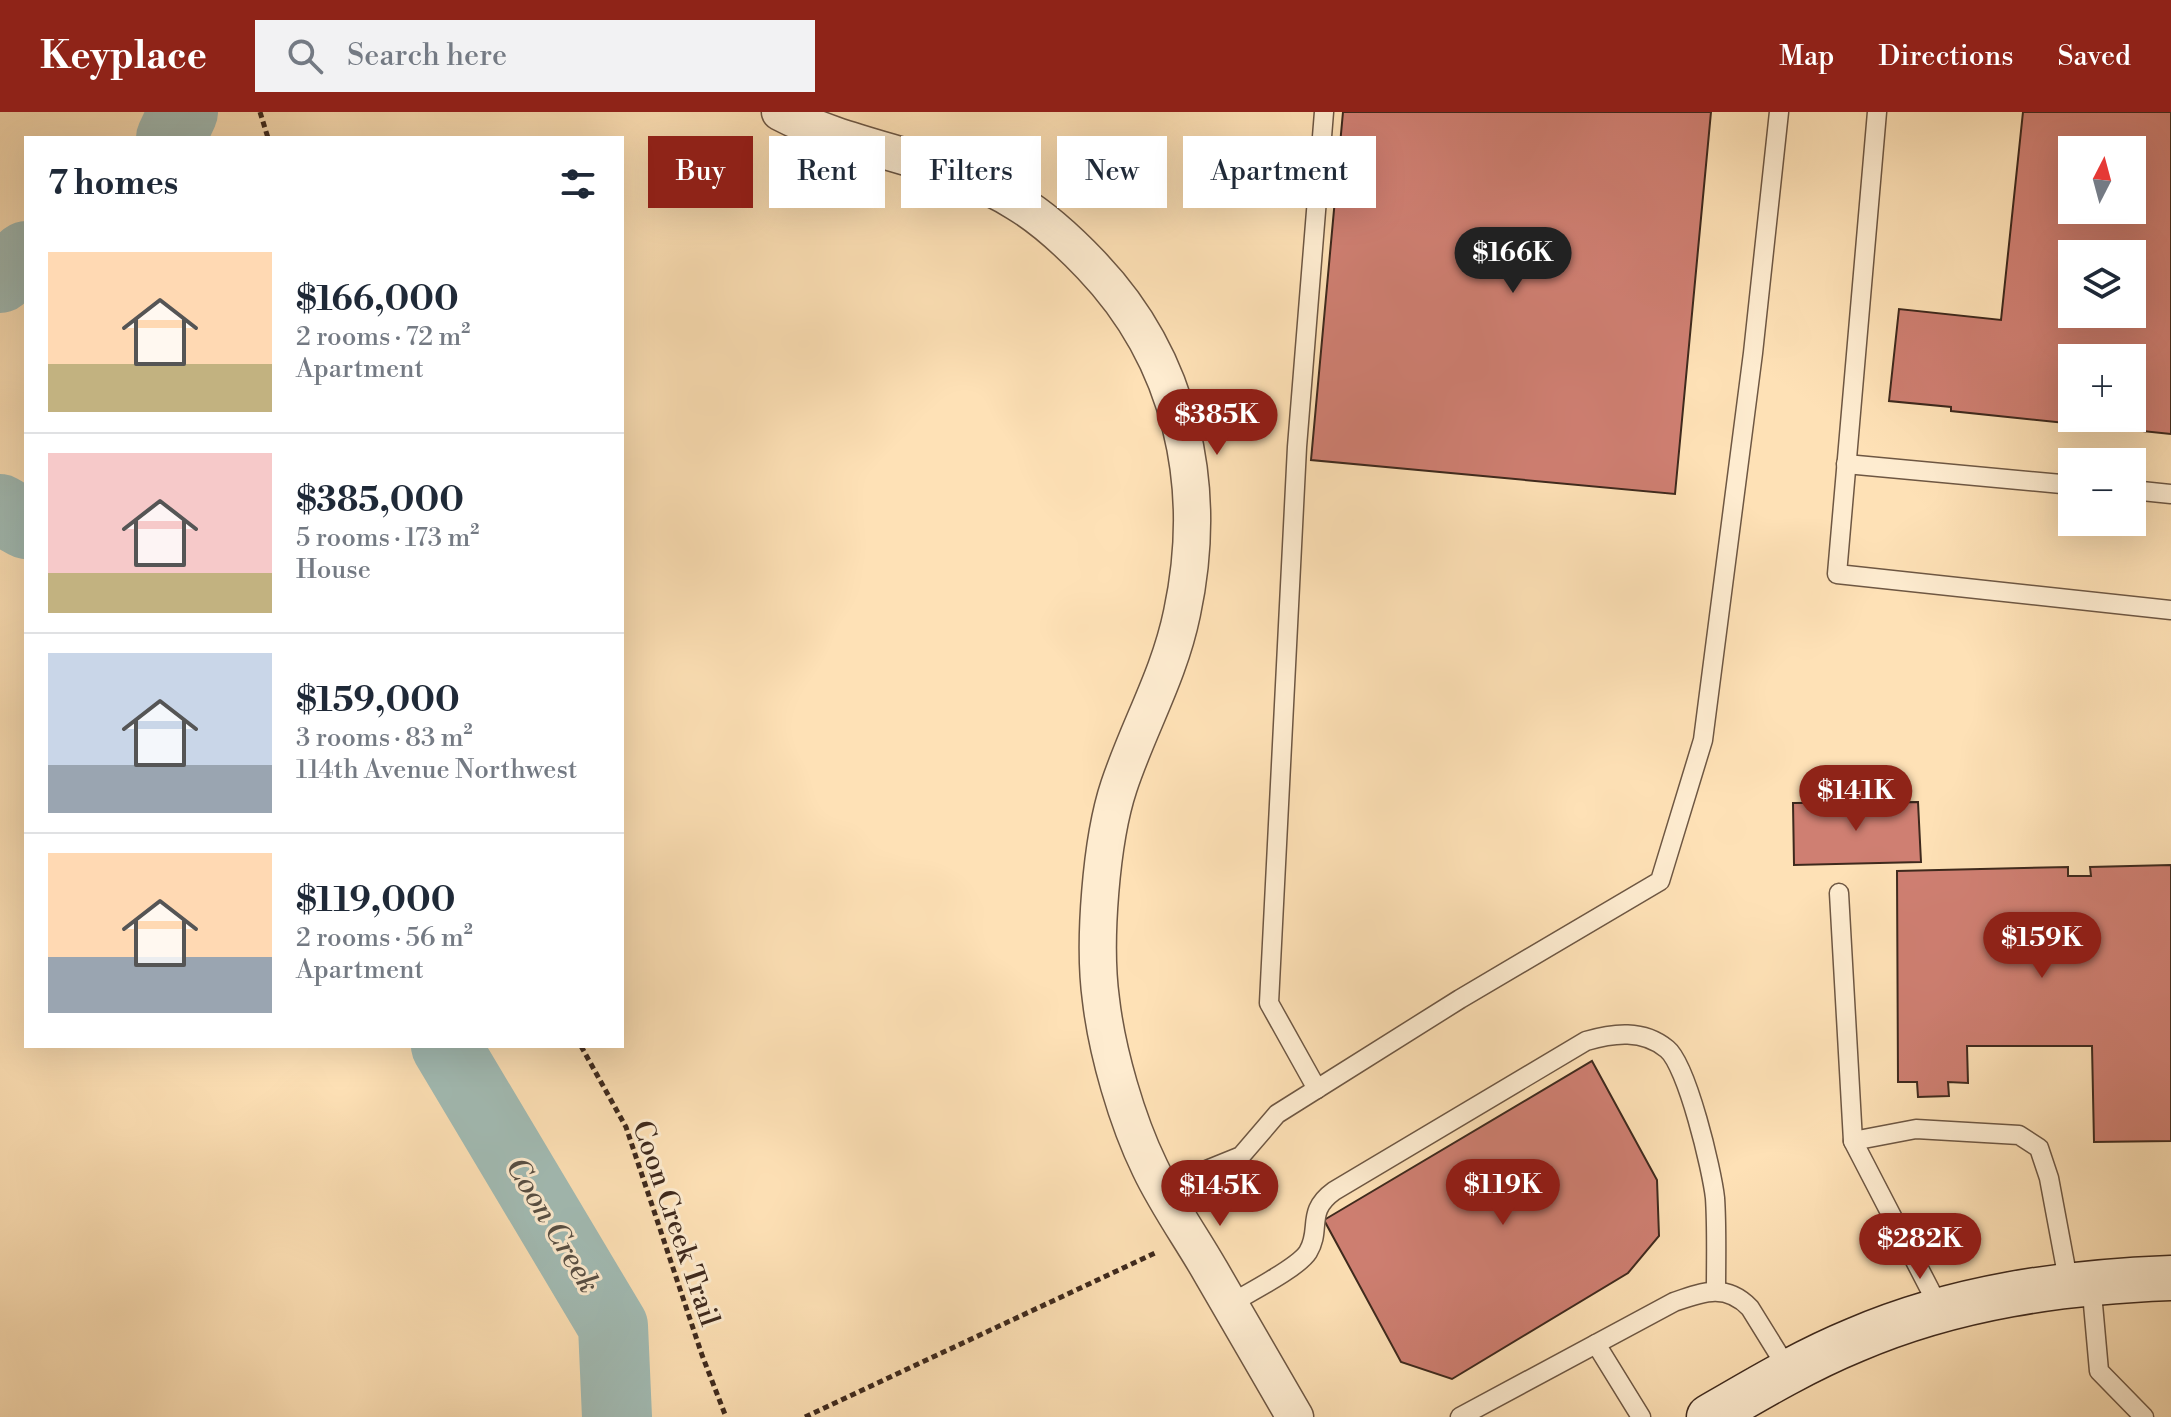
<!DOCTYPE html>
<meta charset="utf-8">
<style>
:root{--surface:#fff;--page:#f2f2f3;--text:#1f2937;--muted:#747a83;--line:#e0e1e3;--accent:#8f2418}
body{margin:0;font-family:"Libre Bodoni",serif;background:var(--page);color:var(--text);height:100vh;display:flex;flex-direction:column;font-size:30px;white-space:nowrap}
*{box-sizing:border-box;margin:0}
p{font-size:26px;color:var(--muted)}
.icon{flex:none;width:44px;height:44px;fill:none;stroke:currentColor;stroke-width:2;stroke-linecap:round;stroke-linejoin:round}
.map{position:relative;flex:1;overflow:hidden}
.details{position:absolute;left:24px;top:24px;width:600px;height:912px;display:flex;flex-direction:column;background:var(--surface);border-radius:0px;box-shadow:0 8px 32px #0002}
.details>*{flex:none}
.banner{position:absolute;left:648px;top:24px;width:760px;height:72px;display:flex;gap:16px}
.needle{width:52px;rotate:6deg}
.buttons{position:absolute;left:2058px;top:24px;display:grid;gap:16px}
.buttons a{display:grid;place-items:center;width:88px;height:88px;border-radius:0px;background:var(--surface);box-shadow:0 8px 32px #0002;font-size:40px}
.price{position:absolute;translate:-50% -68px;padding:0 18px;border-radius:28px;background:var(--accent);color:#fff;font-size:26px;line-height:52px;filter:drop-shadow(0 2px 4px #0008)}
.price::after{content:'';position:absolute;left:50%;top:48px;width:24px;height:18px;margin-left:-12px;background:inherit;clip-path:polygon(0 0,100% 0,50% 100%)}
.price.current{background:#222;color:#fff}
ul{padding:0;list-style:none}
li{display:flex;align-items:center;gap:24px;height:200px;padding:0 24px}
li+li{border-top:2px solid var(--line)}
li span{display:grid;place-items:center;flex:none;width:224px;height:160px;border-radius:0px;color:#555}
li>.icon{margin-inline-start:auto}
span .icon{width:96px;height:96px;fill:#fffc;stroke-width:1}
li b{font-size:34px}
h2{display:flex;justify-content:space-between;align-items:center;height:96px;padding:0 24px;font-size:34px}
.chip{padding:0 28px;border-radius:0px;background:var(--surface);box-shadow:0 8px 32px #0002;font-size:28px;line-height:72px}
.chip.current{background:var(--accent);color:#fff}
header{display:flex;align-items:center;gap:48px;box-sizing:border-box;height:112px;padding:0 40px;background:var(--accent);color:#fff}
header strong{font-size:38px}
nav{display:flex;gap:44px;margin-inline-start:auto;font-size:28px}
.search{width:560px;height:72px;background:var(--page);display:flex;align-items:center;gap:20px;box-sizing:border-box;padding:0 28px;border-radius:0px;color:var(--muted);font-size:30px}
.map>svg:first-child{display:block}
.lines{fill:none;stroke-linecap:round;stroke-linejoin:round}
.river{stroke:#a2bcb5;stroke-width:70}
.building{fill:#cf7f72;stroke:#3e291d;stroke-width:2;fill-rule:evenodd}
.lane-casing{stroke:#6e5743;stroke-width:21}
.street-casing{stroke:#6e5743;stroke-width:39}
.secondary-casing{stroke:#3e291d;stroke-width:47}
.path{stroke:#3e291d;stroke-width:5;stroke-dasharray:6 4;stroke-linecap:butt}
.lane{stroke:#feecd0;stroke-width:18}
.street{stroke:#feecd0;stroke-width:36}
.secondary{stroke:#feecd0;stroke-width:44}
.labels{text-anchor:middle;stroke-width:6;stroke-linejoin:round;paint-order:stroke}
.street-label{font-size:28px;fill:#3e291d;stroke:#feecd0}
.water-label{font-size:30px;font-style:italic;fill:#574e43;stroke:#feecd0}
</style>
<header>
<strong>Keyplace</strong>
<div class="search"><svg class="icon" aria-label="search" viewBox="0 0 24 24"><circle cx="10" cy="10" r="6"/><path d="M15 15l6 6"/></svg>Search here</div>
<nav><a>Map</a><a>Directions</a><a>Saved</a></nav>
</header>
<div class="map">
<svg width="2171" height="1305" viewBox="0 0 2171 1305">
<rect width="100%" height="100%" fill="#fee1b6"/>
<filter id="stains"><feTurbulence type="fractalNoise" baseFrequency=".0025" numOctaves="4"/><feColorMatrix values="0 0 0 0 .2 0 0 0 0 .09 0 0 0 0 .02 0 0 0 .5 -.17"/></filter>
<radialGradient id="worn" r=".72"><stop offset=".6" stop-color="#630" stop-opacity="0"/><stop offset="1" stop-color="#630" stop-opacity=".3"/></radialGradient>
<g class="lines">
<!-- river -->
<g class="river">
<path d="M 171,26 L 183,0"/>
<path d="M 0,166 L 26,144"/>
<path d="M 0,397 L 26,412"/>
<path d="M 446,934 L 613,1214 L 617,1305"/>
</g>
</g>
<!-- building -->
<g class="building">
<path d="M 1343,0 L 1711,0 L 1675,382 L 1311,348 Z"/>
<path d="M 2023,0 L 2171,0 L 2171,322 L 1951,299 L 1951,295 L 1889,289 L 1899,197 L 2001,208 ZM 2072,38 L 2132,38 L 2132,98 L 2072,98 ZM 2072,142 L 2132,142 L 2132,202 L 2072,202 ZM 2072,246 L 2132,246 L 2132,306 L 2072,306 Z"/>
<path d="M 1918,690 L 1921,750 L 1794,753 L 1793,691 Z"/>
<path d="M 2171,753 L 2171,1029 L 2094,1030 L 2092,934 L 1967,934 L 1968,971 L 1948,970 L 1949,984 L 1918,985 L 1917,970 L 1898,970 L 1897,759 L 2068,755 L 2068,764 L 2091,764 L 2090,755 Z"/>
<path d="M 1592,949 L 1657,1068 L 1659,1124 L 1628,1161 L 1452,1267 L 1401,1250 L 1324,1108 Z"/>
</g>
<g class="lines">
<defs>
<g id="lane">
<path d="M 1877,0 L 1837,462 L 2171,498"/>
<path d="M 1846,352 L 2072,373"/>
<path d="M 2132,378 L 2171,382"/>
<path d="M 1839,781 L 1853,1029 L 1941,1199"/>
<path d="M 1317,977 L 1269,891 L 1297,335 L 1324,0"/>
<path d="M 1853,1029 L 1916,1017 L 2019,1023 L 2039,1036 L 2049,1066 L 2069,1173"/>
<path d="M 1162,1076 L 1241,1044 L 1277,1002 L 1460,887 L 1660,769 L 1703,628 L 1753,241 L 1779,0"/>
<path d="M 2091,1170 L 2099,1259 L 2144,1305"/>
<path d="M 1230,1192 C 1248,1181 1298,1156 1308,1140 C 1322,1117 1305,1100 1334,1079 L 1586,929 C 1613,921 1643,917 1667,937 C 1687,953 1712,1058 1715,1086 C 1717,1116 1716,1147 1716,1178"/>
<path d="M 1596,1232 L 1641,1305"/>
<path d="M 1460,1305 L 1674,1190 C 1703,1180 1726,1171 1750,1196 L 1789,1259"/>
</g>
<path id="street" d="M 780,0 C 856,40 946,45 1018,91 C 1046,108 1069,130 1091,153 C 1182,248 1209,374 1182,501 C 1169,564 1139,614 1119,674 C 1101,728 1093,831 1101,888 C 1107,940 1127,1009 1150,1056 C 1167,1092 1191,1125 1211,1160 C 1239,1208 1267,1257 1295,1305"/>
<path id="secondary" d="M 1709,1305 C 1757,1277 1804,1249 1855,1228 C 1955,1185 2063,1170 2171,1166"/>
</defs>
<!-- lane casing -->
<use href="#lane" class="lane-casing"/>
<!-- street casing -->
<use href="#street" class="street-casing"/>
<!-- secondary casing -->
<use href="#secondary" class="secondary-casing"/>
<!-- path -->
<g class="path">
<path d="M 260,0 L 268,26"/>
<path d="M 581,934 L 626,1015 L 702,1243 L 726,1305"/>
<path d="M 805,1305 L 1155,1141"/>
</g>
<!-- lane -->
<use href="#lane" class="lane"/>
<!-- street -->
<use href="#street" class="street"/>
<!-- secondary -->
<use href="#secondary" class="secondary"/>
</g>
<g class="labels">
<!-- street labels -->
<g class="street-label">
<text transform="translate(677 1111) rotate(71)" y="10">Coon Creek Trail</text>
</g>
<!-- water labels -->
<g class="water-label">
<text transform="translate(553 1113) rotate(59)" y="10">Coon Creek</text>
</g>
</g>
<rect width="100%" height="100%" filter="url(#stains)"/>
<rect width="100%" height="100%" fill="url(#worn)"/>
</svg>
<div class="buttons">
<a><svg class="needle" viewBox="-14 -14 28 28"><path d="M0-13l5 13h-10z" fill="#e53935"/><path d="M0 13l5-13h-10z" fill="#747a83"/></svg></a>
<a><svg class="icon" aria-label="layers" viewBox="0 0 24 24"><path d="M12 4l9 5-9 5-9-5zM3 14l9 5 9-5"/></svg></a>
<a>+</a>
<a>−</a>
</div>
<b class="price current" style="left:1513px;top:183px">$166K</b>
<b class="price" style="left:1217px;top:345px">$385K</b>
<b class="price" style="left:1856px;top:721px">$141K</b>
<b class="price" style="left:2042px;top:868px">$159K</b>
<b class="price" style="left:1503px;top:1115px">$119K</b>
<b class="price" style="left:1220px;top:1116px">$145K</b>
<b class="price" style="left:1920px;top:1169px">$282K</b>
<div class="banner">
<a class="chip current">Buy</a>
<a class="chip">Rent</a>
<a class="chip">Filters</a>
<a class="chip">New</a>
<a class="chip">Apartment</a>
</div>
<section class="details">
<h2>7 homes<svg class="icon" aria-label="filters" viewBox="0 0 24 24"><path d="M4 7h16M4 17h16"/><circle cx="9" cy="7" r="2"/><circle cx="15" cy="17" r="2"/></svg></h2>
<ul>
<li><span style="background:linear-gradient(#ffd9b3 70%,#c2b280 0)"><svg class="icon" aria-label="home" viewBox="0 0 24 24"><path d="M3 11l9-7 9 7M6 9v11h12V9"/></svg></span><div><b>$166,000</b><p>2 rooms · 72 m²</p><p>Apartment</p></div></li>
<li><span style="background:linear-gradient(#f6c9c9 75%,#c2b280 0)"><svg class="icon" aria-label="home" viewBox="0 0 24 24"><path d="M3 11l9-7 9 7M6 9v11h12V9"/></svg></span><div><b>$385,000</b><p>5 rooms · 173 m²</p><p>House</p></div></li>
<li><span style="background:linear-gradient(#c9d6e8 70%,#9aa5b1 0)"><svg class="icon" aria-label="home" viewBox="0 0 24 24"><path d="M3 11l9-7 9 7M6 9v11h12V9"/></svg></span><div><b>$159,000</b><p>3 rooms · 83 m²</p><p>114th Avenue Northwest</p></div></li>
<li><span style="background:linear-gradient(#ffd9b3 65%,#9aa5b1 0)"><svg class="icon" aria-label="home" viewBox="0 0 24 24"><path d="M3 11l9-7 9 7M6 9v11h12V9"/></svg></span><div><b>$119,000</b><p>2 rooms · 56 m²</p><p>Apartment</p></div></li>
</ul>
</section>
</div>
